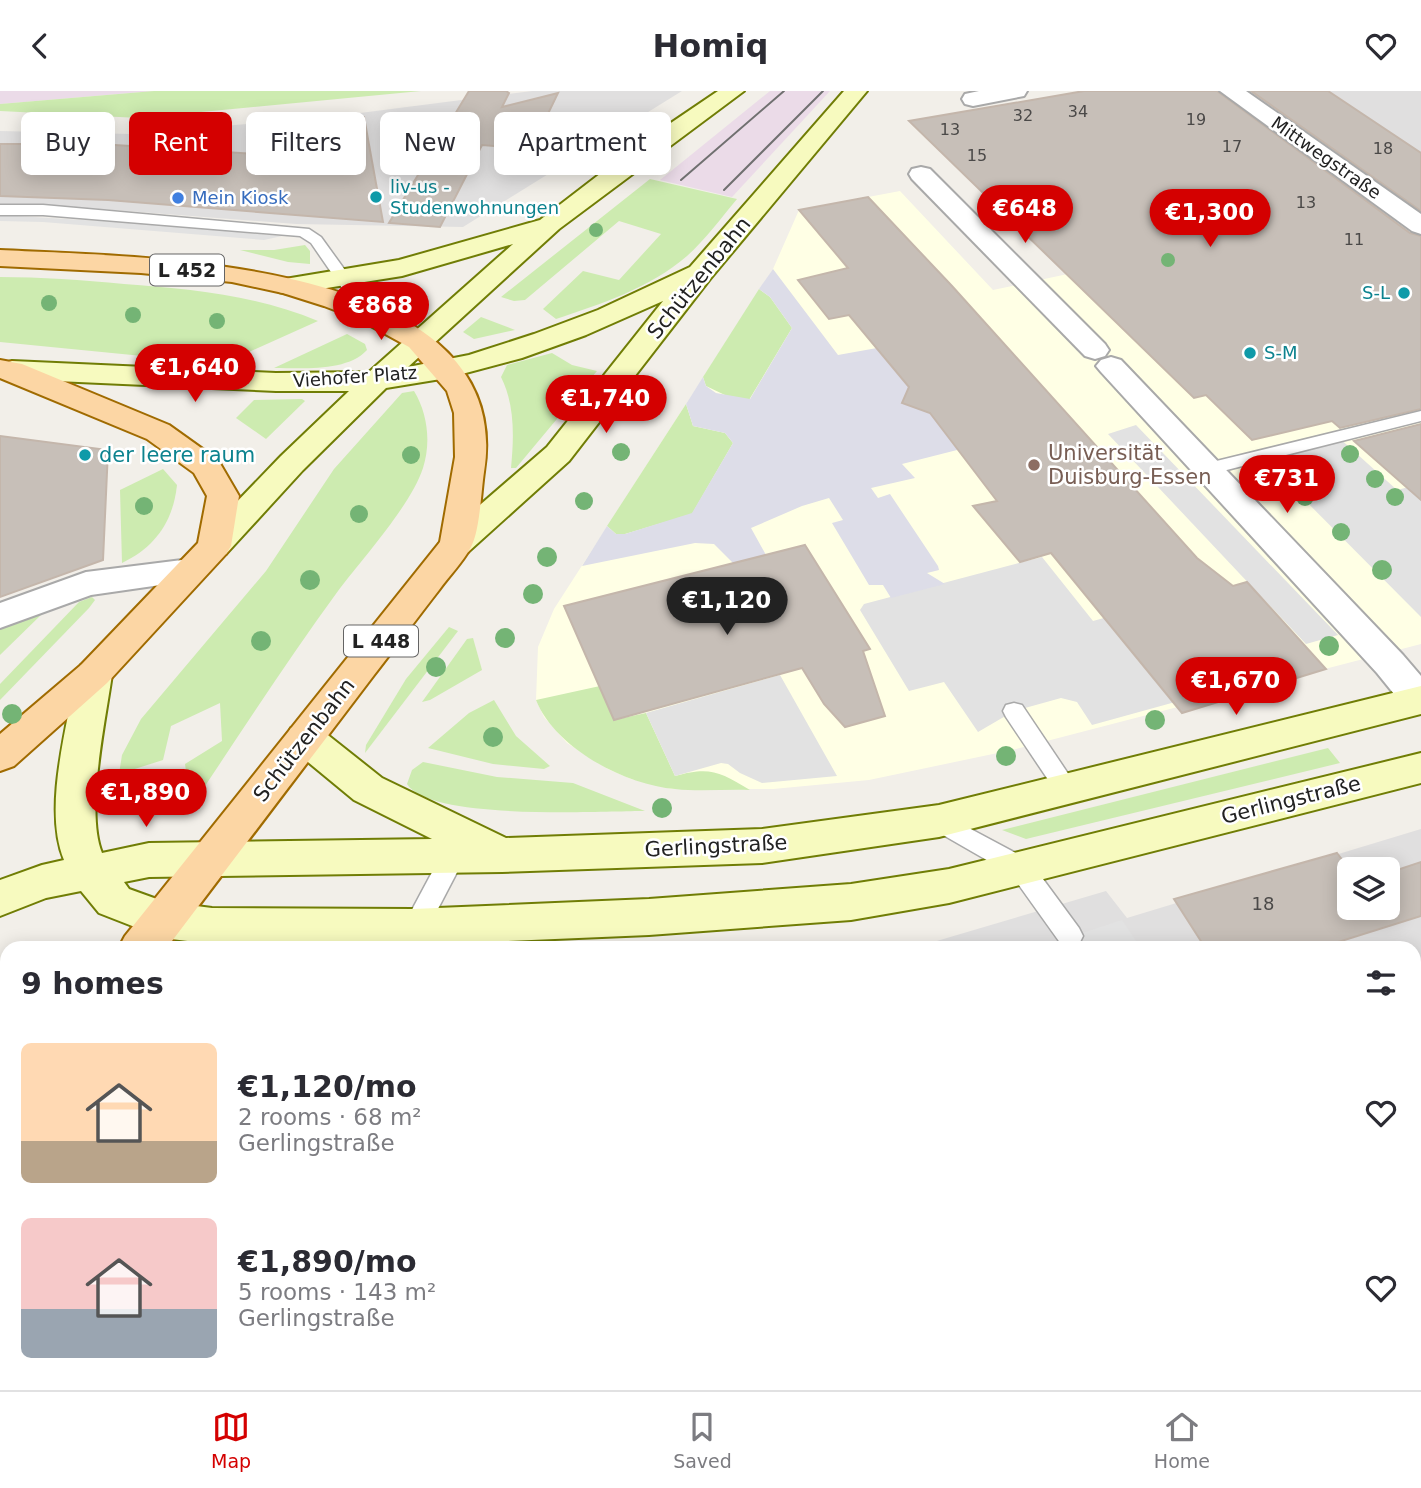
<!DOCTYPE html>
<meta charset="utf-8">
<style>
:root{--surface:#fff;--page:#f2f2f3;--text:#2b2b33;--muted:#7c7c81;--line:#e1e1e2;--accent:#d40000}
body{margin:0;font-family:"DejaVu Sans",sans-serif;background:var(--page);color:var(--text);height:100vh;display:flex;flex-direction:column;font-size:26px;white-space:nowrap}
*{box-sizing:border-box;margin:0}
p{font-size:23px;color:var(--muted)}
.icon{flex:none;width:38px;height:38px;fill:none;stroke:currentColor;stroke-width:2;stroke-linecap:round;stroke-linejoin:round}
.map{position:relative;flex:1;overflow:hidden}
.details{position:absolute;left:0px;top:850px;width:1421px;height:450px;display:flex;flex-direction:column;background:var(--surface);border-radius:21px 21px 0 0;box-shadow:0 4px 18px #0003}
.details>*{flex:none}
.top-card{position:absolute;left:21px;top:21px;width:700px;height:63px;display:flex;gap:14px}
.fabs{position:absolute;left:1337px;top:766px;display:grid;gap:14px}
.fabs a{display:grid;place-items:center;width:63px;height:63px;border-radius:10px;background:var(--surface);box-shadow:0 4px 18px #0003;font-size:35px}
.price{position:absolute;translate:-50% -60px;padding:0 16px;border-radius:24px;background:var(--accent);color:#fff;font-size:23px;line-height:46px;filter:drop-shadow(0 2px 4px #0008)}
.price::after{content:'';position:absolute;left:50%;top:42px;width:21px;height:16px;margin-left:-10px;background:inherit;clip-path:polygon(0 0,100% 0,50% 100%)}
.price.on{background:#222;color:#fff}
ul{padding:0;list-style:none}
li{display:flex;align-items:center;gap:21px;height:175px;padding:0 21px}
li span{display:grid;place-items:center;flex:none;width:196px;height:140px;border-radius:10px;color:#555}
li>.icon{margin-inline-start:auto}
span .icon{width:84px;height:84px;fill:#fffc;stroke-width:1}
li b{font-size:30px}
h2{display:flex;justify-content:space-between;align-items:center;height:84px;padding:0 21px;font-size:30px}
.pill{padding:0 24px;border-radius:10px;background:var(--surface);box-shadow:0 4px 18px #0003;font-size:24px;line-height:63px}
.pill.on{background:var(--accent);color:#fff}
header{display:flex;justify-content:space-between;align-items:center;height:91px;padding:0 21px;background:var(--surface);font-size:32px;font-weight:800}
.tab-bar{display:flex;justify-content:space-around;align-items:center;height:98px;border-top:2px solid var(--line);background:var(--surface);font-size:19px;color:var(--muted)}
.tab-bar a{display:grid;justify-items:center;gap:4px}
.tab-bar .on{color:var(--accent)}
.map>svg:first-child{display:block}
.residential{fill:#e0dfdf;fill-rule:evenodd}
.industrial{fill:#ebdbe8}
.education{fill:#ffffe5}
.grass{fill:#cdebb0}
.parking{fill:#e2e2e2}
.plaza{fill:#dddde8}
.building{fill:#c7bfb8;stroke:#c4b6ab;stroke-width:2}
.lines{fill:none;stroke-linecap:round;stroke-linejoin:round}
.lane-casing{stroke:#a9a9a9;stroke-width:3}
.street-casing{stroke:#a9a9a9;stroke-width:4}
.secondary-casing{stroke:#707d05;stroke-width:4}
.primary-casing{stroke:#a06b00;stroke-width:4}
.lane{fill:#fff;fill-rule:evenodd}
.street{fill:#fff;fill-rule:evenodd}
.secondary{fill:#f7fabf;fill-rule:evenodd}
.primary{fill:#fcd6a4;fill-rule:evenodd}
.tram{stroke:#707070;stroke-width:2}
.tree{fill:#74b475}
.culture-dot{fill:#0f9aa8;stroke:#fff;stroke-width:2.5}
.shop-dot{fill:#3f7fe0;stroke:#fff;stroke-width:2.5}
.education-dot{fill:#8d6e63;stroke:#fff;stroke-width:2.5}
.labels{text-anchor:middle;stroke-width:5;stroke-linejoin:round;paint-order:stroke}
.far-number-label{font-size:16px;fill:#4b4948}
.far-street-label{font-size:18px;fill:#222;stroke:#fff}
.far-culture-label{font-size:18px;fill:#0d838f;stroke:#fff;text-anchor:start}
.far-shop-label{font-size:18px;fill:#366cbe;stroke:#fff;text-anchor:start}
.number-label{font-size:18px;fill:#4b4948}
.shield{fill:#fff;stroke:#646464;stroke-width:2}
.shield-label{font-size:19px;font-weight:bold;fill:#222}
.street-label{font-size:21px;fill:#222;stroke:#fff}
.education-label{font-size:21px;fill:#785e54;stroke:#fff;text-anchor:start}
.culture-label{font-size:21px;fill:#0d838f;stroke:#fff;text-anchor:start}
</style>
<header><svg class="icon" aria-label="back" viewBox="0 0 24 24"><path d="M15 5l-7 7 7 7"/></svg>Homiq<svg class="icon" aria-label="heart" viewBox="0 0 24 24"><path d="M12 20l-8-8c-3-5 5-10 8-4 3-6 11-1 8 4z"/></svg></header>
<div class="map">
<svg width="1421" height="1299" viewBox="0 0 1421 1299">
<rect width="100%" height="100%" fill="#f2efe9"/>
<!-- residential -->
<g class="residential">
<path d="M 532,0 L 682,0 L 463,136 L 296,133 L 49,114 L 0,114 L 0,40 L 130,43 L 329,26 Z"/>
<path d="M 1269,0 L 1421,0 L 1421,105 Z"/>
<path d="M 1421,738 L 1421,1299 L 23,1299 L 26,1293 L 1414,1293 L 1414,858 L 913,857 L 1106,800 L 1127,827 ZM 1349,779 L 1388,779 L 1388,817 L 1349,817 Z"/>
</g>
<!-- industrial -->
<g class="industrial">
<path d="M 0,0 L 154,0 L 0,13 Z"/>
<path d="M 770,0 L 830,0 L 732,106 L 660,89 Z"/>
</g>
<!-- education -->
<path class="education" d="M 900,100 L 993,199 L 1129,170 L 1421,170 L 1421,553 L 1012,659 L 869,689 L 773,698 L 672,698 L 631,688 L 608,678 L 567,652 L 544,626 L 536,609 L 538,556 L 554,518 L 773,178 L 799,119 Z"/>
<!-- grass -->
<g class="grass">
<path d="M 154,0 L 421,0 L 139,27 L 0,20 L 0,13 Z"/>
<path d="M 650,88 L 737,108 C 721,127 706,148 687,165 C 650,197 601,213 556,228 L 543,218 L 583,180 L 619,189 L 661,143 L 619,130 L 525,209 L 514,210 L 501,206 Z"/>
<path d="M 305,154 L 310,160 L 310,173 L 288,171 L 240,159 L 274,159 Z"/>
<path d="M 0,186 C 41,186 82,189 124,193 C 190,198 256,204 318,230 L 249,261 L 234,274 L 0,251 Z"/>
<path d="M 759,198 L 770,206 L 792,237 L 749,309 L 727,305 L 706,295 L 703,286 Z"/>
<path d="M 481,226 L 515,239 L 474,248 L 463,241 Z"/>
<path d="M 347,243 L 365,253 L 367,259 C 347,281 302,277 274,277 Z"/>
<path d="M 552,262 L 572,274 L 597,280 L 516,377 L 511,377 C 514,346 515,314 501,286 L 507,274 Z"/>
<path d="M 414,300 C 428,323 431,352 423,377 C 411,414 363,467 338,500 C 292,563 249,629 205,695 L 187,687 L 185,673 L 222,650 L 220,612 L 171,635 L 163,669 L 119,683 L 122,664 L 141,628 L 266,480 L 334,378 L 402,302 Z"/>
<path d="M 302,308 L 305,310 L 266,348 L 236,327 L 254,309 Z"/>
<path d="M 686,313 L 693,335 L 725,342 L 733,352 L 692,423 L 625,443 L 616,443 L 607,435 Z"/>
<path d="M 163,378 L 177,394 C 173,431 155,456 122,472 L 120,399 Z"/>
<path d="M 92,506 L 95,509 L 89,517 L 0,609 L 0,593 L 79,511 Z"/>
<path d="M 44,521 L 0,564 L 0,537 Z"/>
<path d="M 449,536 L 458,540 L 365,662 L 366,654 L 406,588 Z"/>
<path d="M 473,547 L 482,579 L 430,609 L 422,611 L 467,548 Z"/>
<path d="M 600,595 L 614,629 L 646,622 L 675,685 C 710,675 720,681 750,699 C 725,698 700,701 675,698 C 625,694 555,657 536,609 Z"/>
<path d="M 494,609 L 516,645 L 550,675 L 544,678 L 493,673 L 428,657 L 469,622 Z"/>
<path d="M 1328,657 L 1340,672 L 1026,748 L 1002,739 Z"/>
<path d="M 423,671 L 497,686 L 573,692 L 645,720 C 601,720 430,730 407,693 L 412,679 Z"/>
</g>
<!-- parking -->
<g class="parking">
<path d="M 0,124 L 133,132 L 282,145 L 264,149 L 43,131 L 0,130 Z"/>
<path d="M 1136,334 L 1338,544 L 1306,553 L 1108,343 Z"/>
<path d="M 1337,345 L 1397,399 L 1421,393 L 1421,526 L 1278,382 L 1301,376 L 1285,358 Z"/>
<path d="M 1042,466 L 1093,530 L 1230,492 L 1305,575 L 1092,634 L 1077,611 L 1061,607 L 1014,620 L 978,641 L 944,591 L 909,600 L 860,519 L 864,513 Z"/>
<path d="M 780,584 L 837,685 L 762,692 L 740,682 L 728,673 L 721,672 L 675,685 L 646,622 Z"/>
<path d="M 1122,829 L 1141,857 L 1052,857 L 1049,853 Z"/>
</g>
<!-- plaza -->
<path class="plaza" d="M 773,178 L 838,264 L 877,257 L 911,295 L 907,312 L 932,322 L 961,358 L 902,373 L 915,387 L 871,397 L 878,407 L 890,403 L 938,475 L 939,479 L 927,482 L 945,493 L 891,507 L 883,494 L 869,494 L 832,432 L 843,429 L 829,407 L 802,415 L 751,437 L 766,464 L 733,472 L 714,453 L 695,452 L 582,475 L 607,435 L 616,443 L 625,443 L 692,422 L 733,352 L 725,342 L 693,335 L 686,313 L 703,286 L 706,295 L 716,302 L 750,308 L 792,237 L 770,206 L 759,198 Z"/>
<!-- building -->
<g class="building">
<path d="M 469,0 L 506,0 L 509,2 L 502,16 L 558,2 L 531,58 L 482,54 L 440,136 L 389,132 L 438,51 L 408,49 L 407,39 L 452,28 Z"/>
<path d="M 1084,0 L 1217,0 L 1410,142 L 1421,145 L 1421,318 L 1340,337 L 1332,330 L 1252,349 L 1206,304 L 1194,307 L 909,30 Z"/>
<path d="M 1251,0 L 1328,0 L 1421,62 L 1421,120 Z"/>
<path d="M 364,26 L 383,131 L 108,109 L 0,105 L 0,53 L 99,53 L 335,68 L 293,33 Z"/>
<path d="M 868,106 L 952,195 L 1197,467 L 1233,495 L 1247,491 L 1326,578 L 1182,622 L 1051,462 L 1020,471 L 973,415 L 997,410 L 930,322 L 902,312 L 909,296 L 849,224 L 829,228 L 798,189 L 848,177 L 799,119 Z"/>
<path d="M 1421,333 L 1421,409 L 1354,350 Z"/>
<path d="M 0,345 L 108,359 L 103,469 L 0,506 Z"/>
<path d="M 805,454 L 870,558 L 863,560 L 885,625 L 845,636 L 824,613 L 802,577 L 614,629 L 564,515 Z"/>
<path d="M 1337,762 L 1350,779 L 1349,817 L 1388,817 L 1388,782 L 1421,771 L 1421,825 L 1316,858 L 1206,858 L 1174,808 Z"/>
</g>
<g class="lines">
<defs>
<g id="lane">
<path d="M 0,114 L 43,114 L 309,138 L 321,146 L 376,222 L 374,226 L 362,226 L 311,152 L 300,145 L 43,124 L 0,124 Z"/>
<path d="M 1421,320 L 1421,330 L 1207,384 L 1198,378 L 1200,374 Z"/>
<path d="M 1014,612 L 1022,614 L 1075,693 L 1079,699 L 1075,705 L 1067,708 L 1059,705 L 1006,626 L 1003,620 L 1006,614 Z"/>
<path d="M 939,721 L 1029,769 L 1079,837 L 1083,845 L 1079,853 L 1070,856 L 1061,853 L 1011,783 L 931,737 L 927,730 L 931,723 Z"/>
<path d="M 454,754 L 463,757 L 466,764 L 417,858 L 391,858 L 445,757 Z"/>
</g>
<g id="street">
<path d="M 979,0 L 1027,0 L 1024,5 L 973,15 L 965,13 L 962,8 L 965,3 Z"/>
<path d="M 1220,0 L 1246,0 L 1421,123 L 1421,143 L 1412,140 Z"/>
<path d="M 921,76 L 930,78 L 1105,253 L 1109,259 L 1105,265 L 1095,268 L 1085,265 L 912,88 L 909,83 L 912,78 Z"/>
<path d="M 1111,266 L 1121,269 L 1403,564 L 1421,585 L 1421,622 L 1407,619 L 1377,582 L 1101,281 L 1096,275 L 1101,269 Z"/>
<path d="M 190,468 L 202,472 L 207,480 L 202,488 L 91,504 L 0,537 L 0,512 L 86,481 Z"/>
</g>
<g id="secondary">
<path d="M 718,0 L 744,0 L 559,138 L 408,276 L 469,264 L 534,243 L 598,219 L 690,176 L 844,0 L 867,0 L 710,188 L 569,370 L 468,461 L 456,464 L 444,461 L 439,453 L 444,445 L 547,356 L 663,210 L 586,244 L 522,267 L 447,287 L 386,297 L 303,379 L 226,463 L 214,466 L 202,463 L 197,455 L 202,447 L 281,365 L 349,300 L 276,300 L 12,288 L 0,283 L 2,273 L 12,270 L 276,282 L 369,281 L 513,153 L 402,185 L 289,203 L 279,201 L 275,195 L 279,189 L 399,169 L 540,129 L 631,59 Z"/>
<path d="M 94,570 L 107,574 L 112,583 C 106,628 85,721 102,762 L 149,752 L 432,748 L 354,709 L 291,657 L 286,647 L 291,637 L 305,633 L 319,637 L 382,687 L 506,747 L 762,738 L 939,714 L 1421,595 L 1421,623 L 939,746 L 762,772 L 502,781 L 149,786 L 124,791 L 129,798 L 165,811 L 212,817 L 413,818 L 649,808 L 851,793 L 949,778 L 1421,662 L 1421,692 L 949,812 L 851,829 L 649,844 L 413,854 L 212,853 L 163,847 L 99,822 L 81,800 L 46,807 L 0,825 L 0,789 L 42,774 L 64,769 C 43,718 67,637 76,583 L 81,574 Z"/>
</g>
<g id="primary">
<path d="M 0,159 C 136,166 519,165 484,381 C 481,401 480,439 471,456 C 463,471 449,485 439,499 C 417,527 396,556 374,584 C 305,675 235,766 166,858 L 118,858 L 125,845 L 440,451 L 455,366 L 454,322 L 447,300 L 409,256 L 358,228 L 324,215 L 283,202 L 232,191 L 141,182 L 0,175 Z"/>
<path d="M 0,269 L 22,273 L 169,334 L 218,369 L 239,405 L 231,455 L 226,463 L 107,592 L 14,675 L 0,680 L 0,643 L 81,574 L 198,452 L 207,405 L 194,382 L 147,348 L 0,287 Z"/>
<path d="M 7,1026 L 7,1079 L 0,1082 L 0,1029 Z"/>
</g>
</defs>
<!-- lane casing -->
<use href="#lane" class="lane-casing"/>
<!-- street casing -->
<use href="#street" class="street-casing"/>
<!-- secondary casing -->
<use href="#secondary" class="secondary-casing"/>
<!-- primary casing -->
<use href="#primary" class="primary-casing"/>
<!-- lane -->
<use href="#lane" class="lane"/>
<!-- street -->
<use href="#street" class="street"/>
<!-- secondary -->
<use href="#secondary" class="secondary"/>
<!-- primary -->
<use href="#primary" class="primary"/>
<!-- tram -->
<g class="tram">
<path d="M 681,89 L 784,0"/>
<path d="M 724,99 L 823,0"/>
</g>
</g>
<!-- trees -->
<g class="tree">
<circle cx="596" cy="139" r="7"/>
<circle cx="1168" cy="169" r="7"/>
<circle cx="49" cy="212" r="8"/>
<circle cx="133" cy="224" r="8"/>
<circle cx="217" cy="230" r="8"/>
<circle cx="621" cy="361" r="9"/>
<circle cx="1350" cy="363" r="9"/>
<circle cx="411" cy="364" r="9"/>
<circle cx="1282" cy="383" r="9"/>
<circle cx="1375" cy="388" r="9"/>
<circle cx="1305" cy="406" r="9"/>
<circle cx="1395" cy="406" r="9"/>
<circle cx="584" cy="410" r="9"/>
<circle cx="144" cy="415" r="9"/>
<circle cx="359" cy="423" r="9"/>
<circle cx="1341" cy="441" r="9"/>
<circle cx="547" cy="466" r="10"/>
<circle cx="1382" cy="479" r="10"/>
<circle cx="310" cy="489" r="10"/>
<circle cx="533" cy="503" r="10"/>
<circle cx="505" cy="547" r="10"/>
<circle cx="261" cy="550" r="10"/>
<circle cx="1329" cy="555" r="10"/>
<circle cx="436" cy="576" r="10"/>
<circle cx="12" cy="623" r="10"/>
<circle cx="1155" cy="629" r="10"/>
<circle cx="493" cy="646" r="10"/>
<circle cx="1006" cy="665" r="10"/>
<circle cx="662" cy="717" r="10"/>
</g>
<!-- markers -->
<g class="culture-dot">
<circle cx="376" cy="106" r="7"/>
<circle cx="1404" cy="202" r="7"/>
<circle cx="1250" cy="262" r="7"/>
<circle cx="85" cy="364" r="7"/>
</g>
<circle class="shop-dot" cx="178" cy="107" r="7"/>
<circle class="education-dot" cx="1034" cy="374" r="7"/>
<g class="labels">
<!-- far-number labels -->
<g class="far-number-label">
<text x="1078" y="26">34</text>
<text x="1023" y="30">32</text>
<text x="1196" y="34">19</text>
<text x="950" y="44">13</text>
<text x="1232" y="61">17</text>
<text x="1383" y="63">18</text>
<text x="977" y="70">15</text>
<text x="1306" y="117">13</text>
<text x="1354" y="154">11</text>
</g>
<!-- far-street labels -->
<g class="far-street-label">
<text transform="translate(1326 67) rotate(35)" y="6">Mittwegstraße</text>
<text transform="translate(355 286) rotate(-4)" y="6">Viehofer Platz</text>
</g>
<!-- far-culture labels -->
<g class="far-culture-label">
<text x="390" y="102">liv-us -<tspan x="390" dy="21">Studenwohnungen</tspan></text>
<text x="1390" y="208" text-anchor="end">S-L</text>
<text x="1264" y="268">S-M</text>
</g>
<!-- far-shop labels -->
<g class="far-shop-label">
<text x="192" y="113">Mein Kiosk</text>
</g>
<!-- number labels -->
<g class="number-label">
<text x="1263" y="819">18</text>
</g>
<!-- shield labels -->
<g class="shield">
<rect x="150" y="163.5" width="74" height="31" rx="5"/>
<rect x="344" y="534.5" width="74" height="31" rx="5"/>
</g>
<g class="shield-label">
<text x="187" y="186">L 452</text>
<text x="381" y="557">L 448</text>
</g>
<!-- street labels -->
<g class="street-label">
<text transform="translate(699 187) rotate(-51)" y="7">Schützenbahn</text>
<text transform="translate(304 649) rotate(-52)" y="7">Schützenbahn</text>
<text transform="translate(1291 709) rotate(-14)" y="7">Gerlingstraße</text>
<text transform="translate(716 755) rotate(-3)" y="7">Gerlingstraße</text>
</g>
<!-- education labels -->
<g class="education-label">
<text x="1048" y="369">Universität<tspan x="1048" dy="24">Duisburg-Essen</tspan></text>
</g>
<!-- culture labels -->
<g class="culture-label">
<text x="99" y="371">der leere raum</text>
</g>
</g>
</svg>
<div class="fabs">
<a><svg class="icon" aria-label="layers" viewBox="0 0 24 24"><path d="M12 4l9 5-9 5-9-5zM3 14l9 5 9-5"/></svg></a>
</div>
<b class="price" style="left:1025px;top:154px">€648</b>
<b class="price" style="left:1210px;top:158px">€1,300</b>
<b class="price" style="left:381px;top:251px">€868</b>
<b class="price" style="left:195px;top:313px">€1,640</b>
<b class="price" style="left:606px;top:344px">€1,740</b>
<b class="price" style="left:1287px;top:424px">€731</b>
<b class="price on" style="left:727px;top:546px">€1,120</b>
<b class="price" style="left:1236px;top:626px">€1,670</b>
<b class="price" style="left:146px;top:738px">€1,890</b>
<div class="top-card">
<a class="pill">Buy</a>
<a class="pill on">Rent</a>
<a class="pill">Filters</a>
<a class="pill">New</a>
<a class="pill">Apartment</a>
</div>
<section class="details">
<h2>9 homes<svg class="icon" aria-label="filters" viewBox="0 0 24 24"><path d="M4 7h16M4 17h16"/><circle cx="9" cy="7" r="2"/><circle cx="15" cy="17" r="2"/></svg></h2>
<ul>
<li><span style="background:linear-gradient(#ffd9b3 70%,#b9a48a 0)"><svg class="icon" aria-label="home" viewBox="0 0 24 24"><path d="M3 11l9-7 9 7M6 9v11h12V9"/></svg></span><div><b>€1,120/mo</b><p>2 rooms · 68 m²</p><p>Gerlingstraße</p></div><svg class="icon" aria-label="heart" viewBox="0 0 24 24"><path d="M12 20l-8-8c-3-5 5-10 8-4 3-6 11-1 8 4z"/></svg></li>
<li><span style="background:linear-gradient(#f6c9c9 65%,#9aa5b1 0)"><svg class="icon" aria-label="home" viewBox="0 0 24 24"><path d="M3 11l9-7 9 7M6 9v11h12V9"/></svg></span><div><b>€1,890/mo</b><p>5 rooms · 143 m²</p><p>Gerlingstraße</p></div><svg class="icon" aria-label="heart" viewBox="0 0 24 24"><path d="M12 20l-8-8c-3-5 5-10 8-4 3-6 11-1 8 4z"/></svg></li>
</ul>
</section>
</div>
<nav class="tab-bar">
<a class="on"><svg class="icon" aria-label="map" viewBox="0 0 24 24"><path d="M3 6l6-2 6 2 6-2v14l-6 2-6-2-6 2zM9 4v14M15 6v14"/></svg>Map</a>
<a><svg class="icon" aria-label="saved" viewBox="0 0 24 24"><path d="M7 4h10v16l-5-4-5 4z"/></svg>Saved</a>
<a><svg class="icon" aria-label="home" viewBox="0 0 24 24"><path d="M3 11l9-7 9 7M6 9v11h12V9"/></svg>Home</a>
</nav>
